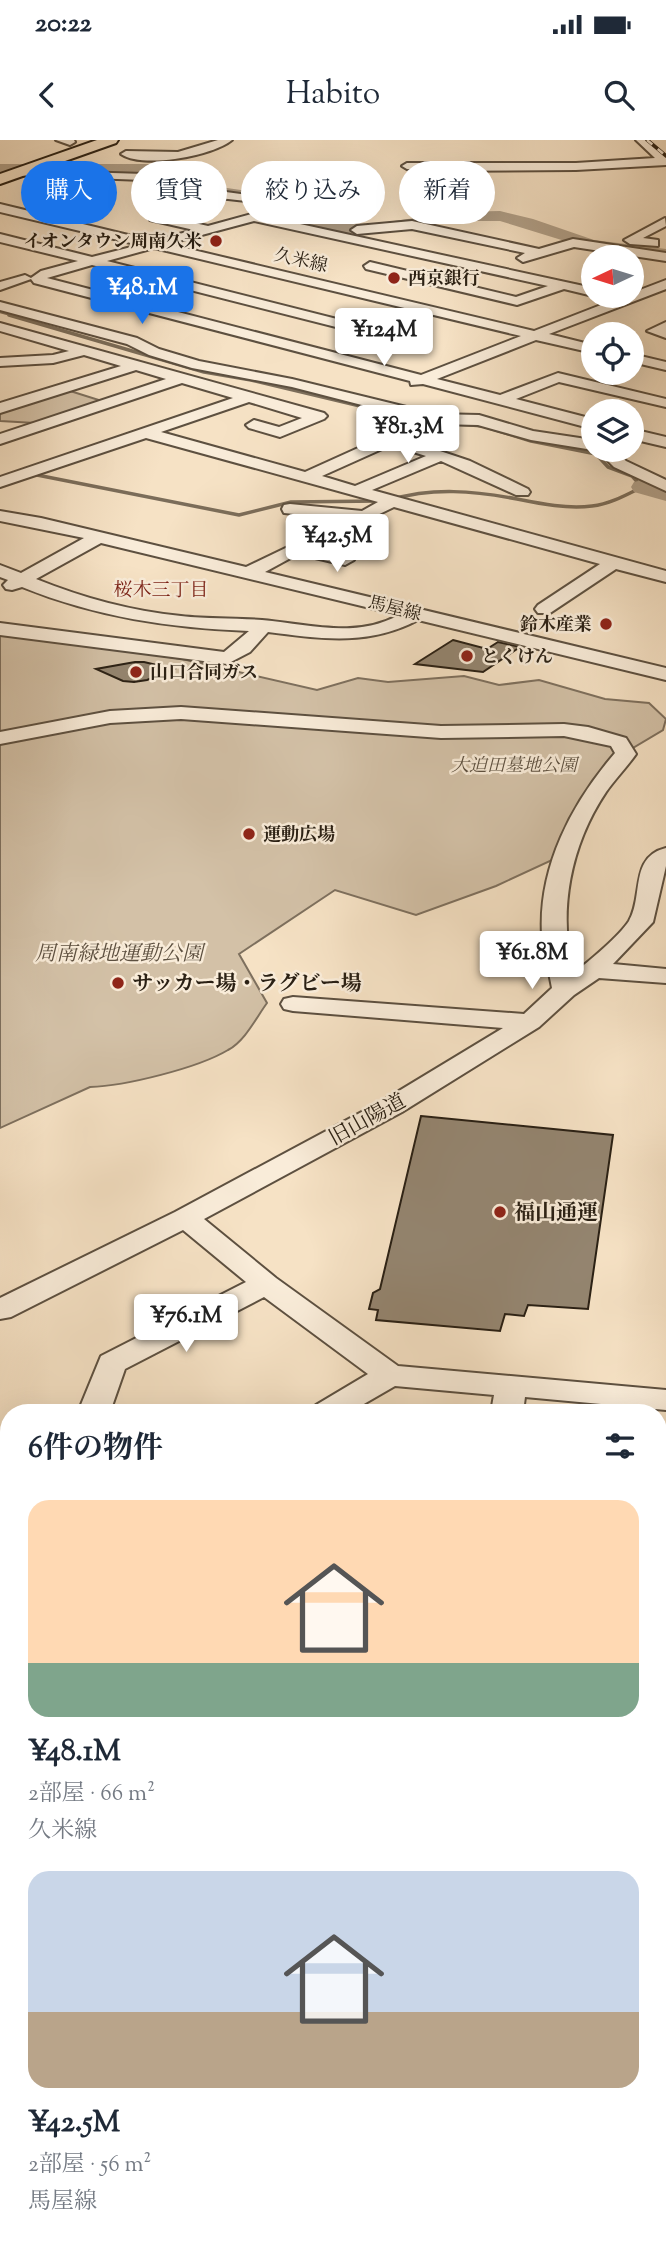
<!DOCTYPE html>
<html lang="ja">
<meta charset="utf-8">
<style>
:root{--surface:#fff;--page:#f2f2f3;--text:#1f2937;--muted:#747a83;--accent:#1a73e8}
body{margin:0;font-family:"Sorts Mill Goudy","Noto Serif JP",serif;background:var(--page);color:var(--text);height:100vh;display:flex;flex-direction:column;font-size:26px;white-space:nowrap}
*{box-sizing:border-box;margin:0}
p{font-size:23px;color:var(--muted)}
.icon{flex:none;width:38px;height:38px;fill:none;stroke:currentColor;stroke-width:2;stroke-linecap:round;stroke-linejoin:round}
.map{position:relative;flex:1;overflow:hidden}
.side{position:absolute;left:0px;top:1264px;width:667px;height:842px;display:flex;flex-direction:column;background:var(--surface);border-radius:28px 28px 0 0;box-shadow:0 7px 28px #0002}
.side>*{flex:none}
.top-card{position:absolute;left:21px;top:21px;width:625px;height:63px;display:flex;gap:14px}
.needle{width:46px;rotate:266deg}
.fabs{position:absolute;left:581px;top:105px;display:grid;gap:14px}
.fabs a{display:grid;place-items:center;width:63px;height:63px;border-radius:50%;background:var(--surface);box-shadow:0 7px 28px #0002;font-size:35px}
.price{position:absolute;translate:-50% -60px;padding:0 16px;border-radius:7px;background:#fff;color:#222;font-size:23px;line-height:46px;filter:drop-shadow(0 2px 4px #0008)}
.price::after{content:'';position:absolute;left:50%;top:42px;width:21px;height:16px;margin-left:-10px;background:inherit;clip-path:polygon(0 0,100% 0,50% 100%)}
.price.on{background:var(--accent);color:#fff}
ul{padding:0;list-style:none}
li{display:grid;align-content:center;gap:14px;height:371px;padding:0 28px}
li span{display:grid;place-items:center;height:217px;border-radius:21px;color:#555}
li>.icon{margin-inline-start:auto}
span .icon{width:126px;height:126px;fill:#fffc;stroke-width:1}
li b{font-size:30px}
h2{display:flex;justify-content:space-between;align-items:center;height:84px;padding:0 28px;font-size:30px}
.pill{padding:0 24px;border-radius:32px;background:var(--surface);box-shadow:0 7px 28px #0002;font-size:24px;line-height:63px}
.pill.on{background:var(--accent);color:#fff}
.status{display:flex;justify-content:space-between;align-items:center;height:49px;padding:0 35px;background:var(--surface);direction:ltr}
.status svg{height:19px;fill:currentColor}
header{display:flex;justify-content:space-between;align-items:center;height:91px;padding:0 28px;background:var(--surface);font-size:32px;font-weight:600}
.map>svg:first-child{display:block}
.green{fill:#d3c1a7;stroke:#7e705e;stroke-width:2}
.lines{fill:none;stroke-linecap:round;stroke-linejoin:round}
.stream-far1{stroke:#7b6d5a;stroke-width:2.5}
.stream{stroke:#7b6d5a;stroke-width:3.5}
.river{fill:#b1a089;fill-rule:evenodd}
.building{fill:#948570;stroke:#2a2014;stroke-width:2}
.minor-casing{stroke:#5d5040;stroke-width:4}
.major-casing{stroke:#2a2014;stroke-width:3}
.highway-casing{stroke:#2a2014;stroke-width:4}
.minor{fill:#f9ecd9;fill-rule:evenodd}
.major{fill:#f6e2c5;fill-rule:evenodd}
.highway{fill:#f6e2c5;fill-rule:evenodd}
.rail-casing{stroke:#2a2014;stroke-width:3.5}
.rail{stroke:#f9ecd9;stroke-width:2.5;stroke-dasharray:7;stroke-linecap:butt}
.poi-dot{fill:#8f2418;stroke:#f9ecd9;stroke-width:2.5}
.labels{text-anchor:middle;stroke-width:5;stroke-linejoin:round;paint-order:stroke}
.far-poi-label{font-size:18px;font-weight:bold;fill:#2a2014;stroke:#f9ecd9;text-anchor:start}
.far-street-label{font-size:18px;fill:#2a2014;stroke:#f9ecd9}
.far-park-label{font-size:18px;font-style:italic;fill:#5d5040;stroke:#f9ecd9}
.far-neighbourhood-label{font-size:19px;fill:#7a1f14;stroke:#f9ecd9}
.park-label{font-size:21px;font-style:italic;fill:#5d5040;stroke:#f9ecd9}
.poi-label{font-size:21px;font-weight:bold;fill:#2a2014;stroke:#f9ecd9;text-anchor:start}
.street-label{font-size:21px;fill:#2a2014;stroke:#f9ecd9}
</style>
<div class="status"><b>20:22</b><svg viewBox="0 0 49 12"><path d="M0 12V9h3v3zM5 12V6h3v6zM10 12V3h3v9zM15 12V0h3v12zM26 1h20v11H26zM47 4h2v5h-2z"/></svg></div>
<header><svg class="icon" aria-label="back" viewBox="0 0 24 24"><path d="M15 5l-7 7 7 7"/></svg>Habito<svg class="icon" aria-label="search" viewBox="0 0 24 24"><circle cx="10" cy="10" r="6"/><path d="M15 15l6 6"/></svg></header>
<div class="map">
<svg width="666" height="2105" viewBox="0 0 666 2105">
<rect width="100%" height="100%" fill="#f6e2c5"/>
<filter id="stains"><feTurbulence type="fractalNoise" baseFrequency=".00286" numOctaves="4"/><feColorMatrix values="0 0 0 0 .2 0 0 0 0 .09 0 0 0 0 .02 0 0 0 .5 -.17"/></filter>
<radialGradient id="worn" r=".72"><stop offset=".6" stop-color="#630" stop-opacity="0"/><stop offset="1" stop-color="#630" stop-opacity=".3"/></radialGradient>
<!-- green -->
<g class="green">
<path d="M 67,250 L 102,261 L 35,283 L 0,281 L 0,271 Z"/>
<path d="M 0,491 L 182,519 L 317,550 L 358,538 L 388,542 L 464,536 L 499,545 L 539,540 L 605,559 L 649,563 L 666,579 L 663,590 L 628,611 L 563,715 L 496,746 L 416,775 L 335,750 L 239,814 L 267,863 C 256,878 245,901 228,910 C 198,928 125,946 90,947 L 0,988 Z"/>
</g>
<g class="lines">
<!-- stream-far1 -->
<path class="stream-far1" d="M 0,172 L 15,176"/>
<!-- stream -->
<g class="stream">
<path d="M 9,175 L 204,232 L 251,240 L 427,282"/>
<path d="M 37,335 L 239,375 L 291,362 L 379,361"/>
<path d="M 390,360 C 433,347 474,351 517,359 C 542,364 567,369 592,366 C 610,364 626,355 642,347 L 632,336 L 608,327 L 596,314 L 531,301 L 483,286 L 458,284"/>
</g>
<!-- river -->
<g class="river">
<path d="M 0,24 L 151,24 L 200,44 L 274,55 L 330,83 L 373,84 L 457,72 L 500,71 L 533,79 L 594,100 L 666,109 L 666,119 L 594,110 L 500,81 L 457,81 L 373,94 L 330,93 L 310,87 L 263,62 L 193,52 L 151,34 L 0,34 Z"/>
<path d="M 642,340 L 666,347 L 666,361 L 634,352 L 631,347 L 634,342 Z"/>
</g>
</g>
<!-- building -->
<g class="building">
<path d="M 453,500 L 487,509 L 498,502 L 520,507 L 483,532 L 415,524 Z"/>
<path d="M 135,522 L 144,522 L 174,529 L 147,540 L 134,542 L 123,541 L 96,529 Z"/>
<path d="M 421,976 L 613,995 L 588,1169 L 528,1165 L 524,1176 L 505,1174 L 500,1191 L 376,1180 L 378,1170 L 369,1169 L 373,1153 L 380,1149 Z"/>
</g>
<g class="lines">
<defs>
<g id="minor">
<path d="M 56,0 L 74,0 L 75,2 L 70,5 Z"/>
<path d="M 218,0 L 232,0 C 213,16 142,29 121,14 L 126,11 L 178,12 Z"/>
<path d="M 636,0 L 647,0 L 666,16 L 666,25 L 576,30 L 428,31 L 407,29 L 402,26 L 407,23 L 576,23 L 655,18 Z"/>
<path d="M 17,30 L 144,34 L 182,46 L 248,55 L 289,69 L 268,77 L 593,148 L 593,156 L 564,149 L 517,165 L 366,129 L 364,126 L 370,122 L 516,157 L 548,146 L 254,81 L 168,104 L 534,191 L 624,156 L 632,156 L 632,153 L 666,140 L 666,149 L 549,194 L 593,205 L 593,213 L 536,200 L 437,239 L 500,255 L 558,233 L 666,259 L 666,267 L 559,242 L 516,259 L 593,279 L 593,289 L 423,244 L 411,245 L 410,241 L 34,143 L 31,139 L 0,150 L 0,142 L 25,135 L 31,138 L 41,131 L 78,121 L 0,102 L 0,94 L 92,117 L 139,105 L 0,72 L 0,64 L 153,101 L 194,90 L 150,80 L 150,74 L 214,57 L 180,52 L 143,40 L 13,35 L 11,33 ZM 219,58 L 246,61 L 270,69 L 208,86 L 168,77 L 219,62 ZM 154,108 L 521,196 L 421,235 L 47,138 L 92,125 L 407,205 L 414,201 L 412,198 L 107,121 Z"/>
<path d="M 665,78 L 666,86 L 643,98 L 658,100 L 658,106 L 630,104 L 624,100 Z"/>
<path d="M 412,81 L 539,109 L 573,99 L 666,113 L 666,121 L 574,107 L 523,122 L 517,118 L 525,113 L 412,89 L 357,94 L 351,90 L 357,86 Z"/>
<path d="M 0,162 L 137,198 L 159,209 L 199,221 L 292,239 L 435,274 L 479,275 L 533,291 L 593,300 L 593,310 L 531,300 L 478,285 L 437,284 L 404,299 L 470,321 L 528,349 L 530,352 L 528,355 L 516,355 L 441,321 L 372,350 L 666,431 L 666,442 L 616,429 L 550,473 L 538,473 L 535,469 L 538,465 L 600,424 L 394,367 L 365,381 L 284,373 L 282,369 L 284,365 L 290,364 L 362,371 L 378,362 L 146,298 L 0,347 L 0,337 L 233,258 L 182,243 L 0,304 L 0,294 L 166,239 L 136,230 L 0,273 L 0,263 L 121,226 L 84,215 L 53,223 L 0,226 L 0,218 L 53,215 L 69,211 L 0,191 L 0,183 L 324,273 L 327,276 L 324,279 L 280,297 L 249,288 L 246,285 L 254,280 L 279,287 L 302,278 L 249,262 L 161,292 L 305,332 L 420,280 L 292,247 L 192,228 L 149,215 L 127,204 L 0,170 ZM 391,305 L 426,316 L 355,346 L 322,336 Z"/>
<path d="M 666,182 L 666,198 L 647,191 Z"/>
<path d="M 632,214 L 666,222 L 666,230 L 632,222 Z"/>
<path d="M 632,289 L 666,297 L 666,307 L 632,299 Z"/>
<path d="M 597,310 L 614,310 L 626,321 L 666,340 L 666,351 L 614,327 Z"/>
<path d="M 0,371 L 41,378 L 246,427 L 296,403 L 351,416 L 354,420 L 345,425 L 298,414 L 265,432 L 666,528 L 666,540 L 418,480 C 369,506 322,499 268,492 L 250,512 L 227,524 L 0,495 L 0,483 L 224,512 L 249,491 C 170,488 96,477 22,447 L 12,450 L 6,449 L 3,445 L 8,440 L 0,437 L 0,425 L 21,433 L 84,398 L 0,381 ZM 101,403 L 399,475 C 355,499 309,484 262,480 C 235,478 208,479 181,476 C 131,471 83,458 36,439 Z"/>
<path d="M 181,567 L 441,586 L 564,584 L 588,587 L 626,598 L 636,614 C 627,627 615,639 606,652 C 570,706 558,771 573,833 C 588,823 620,795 629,781 C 644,756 629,717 666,708 L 666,726 L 653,782 L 613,824 L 666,829 L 666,843 L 599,838 L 574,855 L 539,887 L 402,972 L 204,1079 L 276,1138 L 398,1226 L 666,1250 L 666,1270 L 525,1257 L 523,1272 L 491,1272 L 494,1255 L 395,1246 L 350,1272 L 311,1272 L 316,1265 L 368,1234 L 264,1157 L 125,1229 L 110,1272 L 78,1272 L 101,1216 L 246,1142 L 183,1090 L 11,1177 L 0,1179 L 0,1158 L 175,1072 L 384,960 L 503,888 L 293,871 L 284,869 L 281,864 L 284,859 L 293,857 L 524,874 L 552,848 C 549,831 544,813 542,795 C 538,727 572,663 615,613 L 611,606 L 564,596 L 441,598 L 181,579 L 110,583 L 0,604 L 0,592 L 110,571 Z"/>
<path d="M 9,1497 L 9,1544 L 0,1547 L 0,1499 Z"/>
<path d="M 658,1576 L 666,1577 L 666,1605 L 658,1604 Z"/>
<path d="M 0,1857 L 9,1858 L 9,1894 L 0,1893 Z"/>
<path d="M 658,2009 L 666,2011 L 666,2053 L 658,2049 Z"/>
</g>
<path id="major" d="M 666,2076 L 666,2105 L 637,2105 L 640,2096 L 658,2096 L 658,2079 Z"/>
<path id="highway" d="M 97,0 L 118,0 L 116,3 L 0,44 L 0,34 Z"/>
</defs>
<!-- minor casing -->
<use href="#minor" class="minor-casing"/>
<!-- major casing -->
<use href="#major" class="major-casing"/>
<!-- highway casing -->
<use href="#highway" class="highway-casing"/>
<!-- minor -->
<use href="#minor" class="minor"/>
<!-- major -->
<use href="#major" class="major"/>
<!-- highway -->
<use href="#highway" class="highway"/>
<defs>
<path id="rail" d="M 647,0 L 666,16"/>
</defs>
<!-- rail casing -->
<use href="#rail" class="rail-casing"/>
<!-- rail -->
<use href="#rail" class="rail"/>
</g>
<!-- markers -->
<g class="poi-dot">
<circle cx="216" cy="101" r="7"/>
<circle cx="394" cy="138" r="7"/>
<circle cx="606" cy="484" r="7"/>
<circle cx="467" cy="516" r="7"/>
<circle cx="136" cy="532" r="7"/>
<circle cx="249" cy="694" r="7"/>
<circle cx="118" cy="843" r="7"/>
<circle cx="500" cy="1072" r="7"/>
</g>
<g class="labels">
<!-- far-poi labels -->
<g class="far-poi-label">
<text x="202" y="107" text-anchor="end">イオンタウン周南久米</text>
<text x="408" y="144">西京銀行</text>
<text x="592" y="490" text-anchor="end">鈴木産業</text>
<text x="481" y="522">とくけん</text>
<text x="150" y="538">山口合同ガス</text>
<text x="263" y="700">運動広場</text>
</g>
<!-- far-street labels -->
<g class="far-street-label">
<text transform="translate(301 120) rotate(13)" y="6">久米線</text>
<text transform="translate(395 468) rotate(14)" y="6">馬屋線</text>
</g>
<!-- far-park labels -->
<g class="far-park-label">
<text x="514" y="631">大迫田墓地公園</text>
</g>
<!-- far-neighbourhood labels -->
<g class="far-neighbourhood-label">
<text x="161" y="456">桜木三丁目</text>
</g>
<!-- park labels -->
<g class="park-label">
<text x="119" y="820">周南緑地運動公園</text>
</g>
<!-- poi labels -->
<g class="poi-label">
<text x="132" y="850">サッカー場・ラグビー場</text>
<text x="514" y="1079">福山通運</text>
</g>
<!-- street labels -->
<g class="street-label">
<text transform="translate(367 979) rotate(-29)" y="7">旧山陽道</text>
</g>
</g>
<rect width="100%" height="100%" filter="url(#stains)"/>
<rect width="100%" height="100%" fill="url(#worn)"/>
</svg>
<div class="fabs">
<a><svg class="needle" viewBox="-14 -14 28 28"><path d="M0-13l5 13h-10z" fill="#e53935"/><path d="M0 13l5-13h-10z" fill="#747a83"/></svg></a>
<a><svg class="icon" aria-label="locate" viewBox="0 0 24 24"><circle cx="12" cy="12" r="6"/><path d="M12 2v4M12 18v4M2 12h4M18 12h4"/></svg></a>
<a><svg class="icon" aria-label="layers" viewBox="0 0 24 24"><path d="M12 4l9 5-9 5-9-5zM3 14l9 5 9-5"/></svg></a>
</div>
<b class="price on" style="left:142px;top:186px">¥48.1M</b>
<b class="price" style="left:384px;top:228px">¥124M</b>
<b class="price" style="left:408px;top:325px">¥81.3M</b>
<b class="price" style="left:337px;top:434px">¥42.5M</b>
<b class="price" style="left:532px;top:851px">¥61.8M</b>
<b class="price" style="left:186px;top:1214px">¥76.1M</b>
<div class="top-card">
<a class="pill on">購入</a>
<a class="pill">賃貸</a>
<a class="pill">絞り込み</a>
<a class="pill">新着</a>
</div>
<section class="side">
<h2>6件の物件<svg class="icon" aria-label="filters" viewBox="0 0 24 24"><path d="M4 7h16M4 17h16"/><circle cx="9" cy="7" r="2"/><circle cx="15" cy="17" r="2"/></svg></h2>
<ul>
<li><span style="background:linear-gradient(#ffd9b3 75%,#7fa58c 0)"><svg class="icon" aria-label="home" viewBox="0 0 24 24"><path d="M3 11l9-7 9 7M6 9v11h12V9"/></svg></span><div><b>¥48.1M</b><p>2部屋 · 66 m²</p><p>久米線</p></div></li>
<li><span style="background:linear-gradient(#c9d6e8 65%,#b9a48a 0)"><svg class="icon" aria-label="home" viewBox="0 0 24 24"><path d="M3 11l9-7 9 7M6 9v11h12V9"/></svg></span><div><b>¥42.5M</b><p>2部屋 · 56 m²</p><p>馬屋線</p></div></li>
</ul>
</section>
</div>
